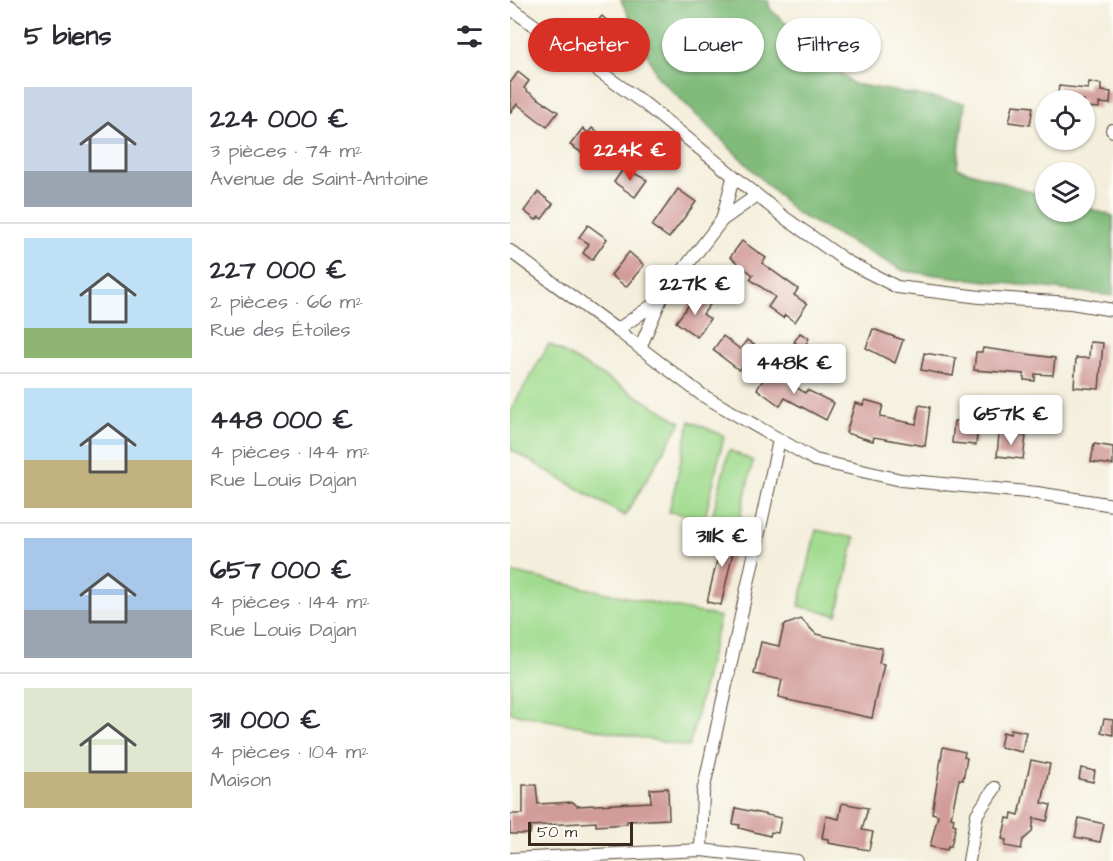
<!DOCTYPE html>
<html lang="fr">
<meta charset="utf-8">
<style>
:root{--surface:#fff;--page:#f2f2f3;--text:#2b2b33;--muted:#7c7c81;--line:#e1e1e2;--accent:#d93025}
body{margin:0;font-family:"Architects Daughter",sans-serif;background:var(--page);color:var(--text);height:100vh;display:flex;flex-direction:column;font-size:22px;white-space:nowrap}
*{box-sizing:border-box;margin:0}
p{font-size:20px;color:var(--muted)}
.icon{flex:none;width:33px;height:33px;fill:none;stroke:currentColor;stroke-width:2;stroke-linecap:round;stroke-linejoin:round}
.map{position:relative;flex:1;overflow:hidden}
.drawer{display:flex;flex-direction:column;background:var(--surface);width:510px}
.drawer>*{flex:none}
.hud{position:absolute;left:18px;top:18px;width:495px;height:54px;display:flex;gap:12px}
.controls{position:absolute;left:525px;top:90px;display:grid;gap:12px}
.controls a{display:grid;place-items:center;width:60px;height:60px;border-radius:50%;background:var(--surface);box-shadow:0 2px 4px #0004;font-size:30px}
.scale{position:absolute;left:18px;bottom:15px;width:105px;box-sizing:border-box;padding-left:6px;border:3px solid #3b2a1e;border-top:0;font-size:16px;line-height:21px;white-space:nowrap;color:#3b2a1e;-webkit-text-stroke:4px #fdfcf7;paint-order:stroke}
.price{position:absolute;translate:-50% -51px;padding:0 14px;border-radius:6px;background:#fff;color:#222;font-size:20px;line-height:39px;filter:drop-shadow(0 2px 3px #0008)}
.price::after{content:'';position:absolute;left:50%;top:36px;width:18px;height:14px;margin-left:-9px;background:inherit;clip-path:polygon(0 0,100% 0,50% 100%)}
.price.selected{background:var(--accent);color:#fff}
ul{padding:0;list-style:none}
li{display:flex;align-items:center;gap:18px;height:150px;padding:0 24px}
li+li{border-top:2px solid var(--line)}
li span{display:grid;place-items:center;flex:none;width:168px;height:120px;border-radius:0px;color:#555}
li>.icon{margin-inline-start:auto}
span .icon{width:72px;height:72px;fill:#fffc;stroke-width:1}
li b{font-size:26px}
h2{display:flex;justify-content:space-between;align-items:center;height:72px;padding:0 24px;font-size:26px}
.pill{padding:0 21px;border-radius:27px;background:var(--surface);box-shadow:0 2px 4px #0004;font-size:21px;line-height:54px}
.pill.selected{background:var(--accent);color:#fff}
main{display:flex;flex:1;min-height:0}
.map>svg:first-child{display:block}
.green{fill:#a1db8f;stroke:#6e8256;stroke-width:1.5}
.forest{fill:#80bb7a;stroke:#5e724c;stroke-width:1.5}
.building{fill:#d19b98}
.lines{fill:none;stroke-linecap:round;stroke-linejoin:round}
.minor-casing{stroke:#57483a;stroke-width:14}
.minor{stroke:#fff;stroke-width:12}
</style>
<main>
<section class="drawer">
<h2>5 biens<svg class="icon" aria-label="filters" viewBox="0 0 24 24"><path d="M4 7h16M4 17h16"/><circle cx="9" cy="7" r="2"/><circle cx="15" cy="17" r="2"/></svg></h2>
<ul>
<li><span style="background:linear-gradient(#c9d6e8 70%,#9aa5b1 0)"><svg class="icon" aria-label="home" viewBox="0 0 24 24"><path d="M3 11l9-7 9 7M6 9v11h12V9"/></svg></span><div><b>224 000 €</b><p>3 pièces · 74 m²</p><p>Avenue de Saint-Antoine</p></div></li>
<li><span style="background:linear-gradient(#bfe0f5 75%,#8fb573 0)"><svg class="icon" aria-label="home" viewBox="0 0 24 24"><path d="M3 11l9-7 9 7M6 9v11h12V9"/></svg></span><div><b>227 000 €</b><p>2 pièces · 66 m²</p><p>Rue des Étoiles</p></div></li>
<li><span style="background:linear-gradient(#bfe0f5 60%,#c2b280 0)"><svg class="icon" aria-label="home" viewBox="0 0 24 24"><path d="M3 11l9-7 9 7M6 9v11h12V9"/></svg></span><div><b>448 000 €</b><p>4 pièces · 144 m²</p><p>Rue Louis Dajan</p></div></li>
<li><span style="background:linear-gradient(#a9c7e8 60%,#9aa5b1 0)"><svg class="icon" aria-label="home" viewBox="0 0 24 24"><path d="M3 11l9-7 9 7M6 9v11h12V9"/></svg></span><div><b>657 000 €</b><p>4 pièces · 144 m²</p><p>Rue Louis Dajan</p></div></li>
<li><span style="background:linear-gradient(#dfe7d0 70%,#c2b280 0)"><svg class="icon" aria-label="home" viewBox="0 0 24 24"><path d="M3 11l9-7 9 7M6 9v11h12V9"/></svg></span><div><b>311 000 €</b><p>4 pièces · 104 m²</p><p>Maison</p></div></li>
</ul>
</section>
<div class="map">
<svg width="603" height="861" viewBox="0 0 603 861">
<rect width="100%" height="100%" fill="#fdfcf7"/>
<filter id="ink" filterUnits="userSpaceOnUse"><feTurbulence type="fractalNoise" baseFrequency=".0167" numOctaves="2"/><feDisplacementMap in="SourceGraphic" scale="12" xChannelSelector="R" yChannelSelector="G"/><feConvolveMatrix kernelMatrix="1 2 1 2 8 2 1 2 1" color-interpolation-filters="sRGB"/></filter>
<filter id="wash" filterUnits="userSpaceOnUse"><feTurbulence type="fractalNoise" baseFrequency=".008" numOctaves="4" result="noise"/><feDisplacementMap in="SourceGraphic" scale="24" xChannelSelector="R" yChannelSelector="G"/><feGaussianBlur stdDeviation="1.35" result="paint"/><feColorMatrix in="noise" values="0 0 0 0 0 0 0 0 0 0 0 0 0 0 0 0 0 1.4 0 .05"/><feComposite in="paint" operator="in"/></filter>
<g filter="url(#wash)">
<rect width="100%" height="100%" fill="#f4efdc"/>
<!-- green -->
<g class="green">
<path d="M 39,344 L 171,422 L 115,516 L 0,449 L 0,411 Z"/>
<path d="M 180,421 L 214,436 L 195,518 L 159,512 Z"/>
<path d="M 219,450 L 243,461 L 228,526 L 201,521 Z"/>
<path d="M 306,530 L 345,538 L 327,615 L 289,606 Z"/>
<path d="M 0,572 L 210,617 L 179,747 L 0,713 Z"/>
</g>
<!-- forest -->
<path class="forest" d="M 111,0 L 258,0 L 260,9 L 343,84 L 455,103 L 447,168 L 535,196 L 536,212 L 574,212 L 575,207 L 603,216 L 603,296 L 394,271 L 286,213 L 148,77 Z"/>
<g id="blocks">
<!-- building -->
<g class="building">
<path d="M 92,16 L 102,25 L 95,33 L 103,41 L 93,53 L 74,36 Z"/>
<path d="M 8,72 L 19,81 L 14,88 L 17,91 L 48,112 L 37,127 L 7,104 L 0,113 L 0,83 Z"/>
<path d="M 579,82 L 591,84 L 591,91 L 601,92 L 600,104 L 589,103 L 589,108 L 574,107 L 574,100 L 547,100 L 549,86 L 578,89 Z"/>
<path d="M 503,105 L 523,107 L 520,125 L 499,122 Z"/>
<path d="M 73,128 L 78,133 L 82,128 L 94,137 L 91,142 L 100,149 L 89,164 L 60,145 Z"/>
<path d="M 114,168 L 137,180 L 125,197 L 104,182 Z"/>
<path d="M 168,189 L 186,202 L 159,238 L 142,226 Z"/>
<path d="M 28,192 L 43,204 L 32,219 L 29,217 L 26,220 L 14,211 Z"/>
<path d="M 78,225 L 97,239 L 82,260 L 73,253 L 79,244 L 69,237 Z"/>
<path d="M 232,241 L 256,258 L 252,263 L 288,289 L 284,295 L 297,304 L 285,322 L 275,315 L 273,318 L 258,307 L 265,297 L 240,279 L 243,275 L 220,257 Z"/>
<path d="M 119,252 L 134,265 L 116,287 L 101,275 Z"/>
<path d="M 193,295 L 202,302 L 193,314 L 200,319 L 187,337 L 166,322 L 184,298 L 188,301 Z"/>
<path d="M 363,329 L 393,340 L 385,363 L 356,348 Z"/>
<path d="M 290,333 L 299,338 L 294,348 L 284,342 Z"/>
<path d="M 213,336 L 230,349 L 237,340 L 247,347 L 229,370 L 203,350 Z"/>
<path d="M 580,342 L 593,343 L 589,389 L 564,387 L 566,358 L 579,358 Z"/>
<path d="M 473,348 L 545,358 L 543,375 L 525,374 L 525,381 L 514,380 L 514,374 L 464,370 L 466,352 L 472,352 Z"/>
<path d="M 414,353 L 446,358 L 443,376 L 411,370 Z"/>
<path d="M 260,370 L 295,393 L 297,390 L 324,403 L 316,420 L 275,398 L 270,406 L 247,389 Z"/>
<path d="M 355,400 L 373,405 L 370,417 L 406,424 L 409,405 L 420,407 L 415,446 L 364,437 L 363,441 L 336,433 L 345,403 L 353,405 Z"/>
<path d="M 451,413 L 469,415 L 466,445 L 442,443 L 444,421 L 450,421 Z"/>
<path d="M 489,433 L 516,436 L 513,459 L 487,456 Z"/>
<path d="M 584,444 L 603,447 L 603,465 L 581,462 Z"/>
<path d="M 214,531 L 227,534 L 211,605 L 197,602 Z"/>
<path d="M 291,619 L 306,634 L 372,648 L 369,663 L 374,664 L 362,718 L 268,698 L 272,680 L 244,674 L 251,642 L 269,646 L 274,625 Z"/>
<path d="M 594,719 L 603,720 L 603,735 L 591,732 Z"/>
<path d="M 501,729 L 516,732 L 512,752 L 490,747 L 493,732 L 500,734 Z"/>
<path d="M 433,747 L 455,752 L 454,757 L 457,758 L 453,780 L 449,779 L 441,817 L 444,818 L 443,824 L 446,825 L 441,846 L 438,846 L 437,850 L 420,847 L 428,815 L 422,813 Z"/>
<path d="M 521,760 L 540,764 L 532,803 L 541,805 L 537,821 L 524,818 L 522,832 L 513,840 L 511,849 L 495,846 L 496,840 L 492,839 L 497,818 L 501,819 L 502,813 L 509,815 Z"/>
<path d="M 571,768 L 585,771 L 583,782 L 569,779 Z"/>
<path d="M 13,785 L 26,785 L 28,804 L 63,802 L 67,806 L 141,802 L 140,789 L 158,788 L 159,819 L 117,821 L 117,824 L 86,826 L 86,822 L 21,826 L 20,834 L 0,834 L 0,814 L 13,814 Z"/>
<path d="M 332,803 L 358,808 L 352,830 L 363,832 L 359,850 L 318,843 L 318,839 L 312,838 L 316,816 L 329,819 Z"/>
<path d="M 226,808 L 271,818 L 268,833 L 261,832 L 260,836 L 229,828 L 230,825 L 223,824 Z"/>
<path d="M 569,818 L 594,824 L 590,842 L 565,837 Z"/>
</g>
</g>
</g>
<g filter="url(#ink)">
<use href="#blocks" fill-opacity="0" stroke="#57483a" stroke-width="1.5"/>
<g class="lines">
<defs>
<g id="minor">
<path d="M 0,8 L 135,104 L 275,218 L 336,261 L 387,287 L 470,297 L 561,303 L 603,310"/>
<path d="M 602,130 L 603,131"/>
<path d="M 212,220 L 246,196"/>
<path d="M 0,251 L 107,330 L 150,300 L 212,220 L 223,178"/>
<path d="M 107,330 L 192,395 L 305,460 L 391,480 L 527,493 L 603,505"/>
<path d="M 130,348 L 150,301"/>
<path d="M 191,850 L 193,792 L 269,440"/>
<path d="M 0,859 L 191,850 L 287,861"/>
<path d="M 459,861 L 467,814 L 485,788"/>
</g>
</defs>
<!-- minor casing -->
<use href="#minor" class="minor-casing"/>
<!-- minor -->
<use href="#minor" class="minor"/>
</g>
</g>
</svg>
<div class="controls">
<a><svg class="icon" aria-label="locate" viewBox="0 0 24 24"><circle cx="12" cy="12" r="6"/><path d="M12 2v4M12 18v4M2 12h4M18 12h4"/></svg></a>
<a><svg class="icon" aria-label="layers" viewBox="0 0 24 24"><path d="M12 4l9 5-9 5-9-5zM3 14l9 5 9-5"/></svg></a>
</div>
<div class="scale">50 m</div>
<b class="price selected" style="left:120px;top:182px">224K €</b>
<b class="price" style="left:185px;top:316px">227K €</b>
<b class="price" style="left:284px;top:395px">448K €</b>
<b class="price" style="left:501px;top:446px">657K €</b>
<b class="price" style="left:212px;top:568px">311K €</b>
<div class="hud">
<a class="pill selected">Acheter</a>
<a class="pill">Louer</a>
<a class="pill">Filtres</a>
</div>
</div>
</main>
